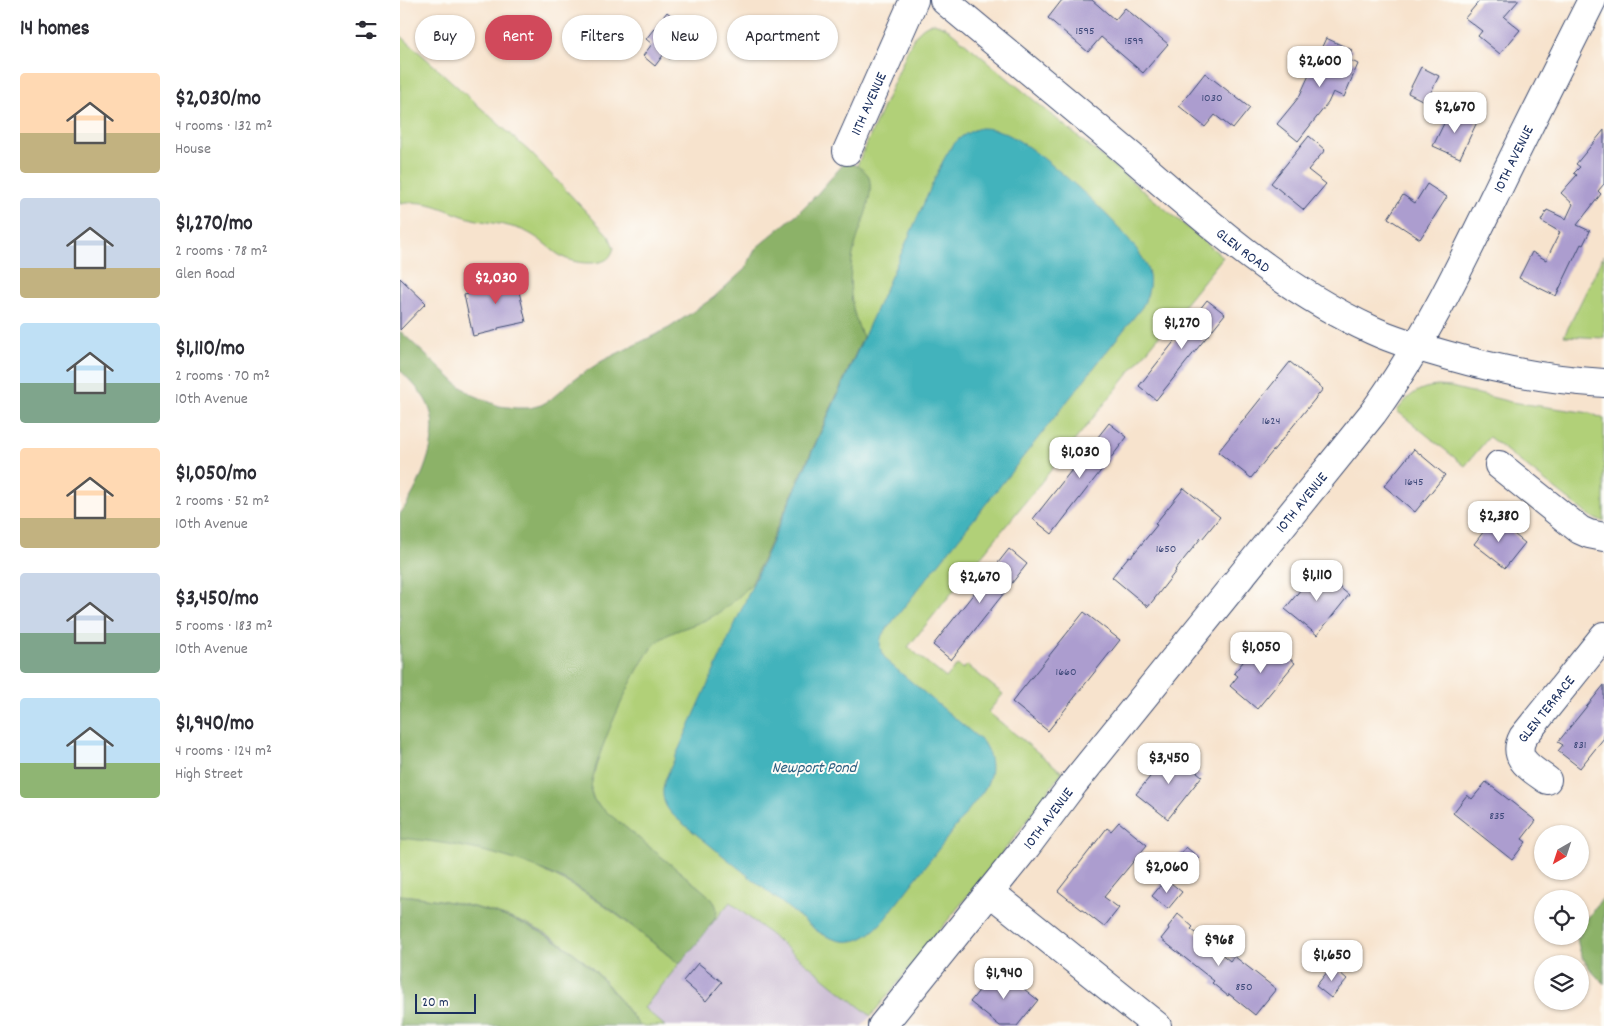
<!DOCTYPE html>
<meta charset="utf-8">
<style>
:root{--surface:#fff;--page:#f7f7f7;--text:#2b2b33;--muted:#7c7c81;--accent:#d1495b}
body{margin:0;font-family:Dekko,sans-serif;background:var(--page);color:var(--text);height:100vh;display:flex;flex-direction:column;font-size:19px;white-space:nowrap}
*{box-sizing:border-box;margin:0}
p{font-size:16px;color:var(--muted)}
.icon{flex:none;width:28px;height:28px;fill:none;stroke:currentColor;stroke-width:2;stroke-linecap:round;stroke-linejoin:round}
.map{position:relative;flex:1;overflow:hidden}
.details{display:flex;flex-direction:column;background:var(--surface);width:400px}
.details>*{flex:none}
.guide{position:absolute;left:15px;top:15px;width:475px;height:45px;display:flex;gap:10px}
.needle{width:32px;rotate:219deg}
.fabs{position:absolute;left:1134px;top:825px;display:grid;gap:10px}
.fabs a{display:grid;place-items:center;width:55px;height:55px;border-radius:50%;background:var(--surface);box-shadow:0 1px 4px #0004;font-size:25px}
.scale{position:absolute;left:15px;bottom:12px;width:61px;box-sizing:border-box;padding-left:5px;border:2px solid #1b2f5e;border-top:0;font-size:14px;line-height:18px;white-space:nowrap;color:#1b2f5e;-webkit-text-stroke:4px #fdfcf7;paint-order:stroke}
.price{position:absolute;translate:-50% -42px;padding:0 11px;border-radius:10px;background:#fff;color:#222;font-size:16px;line-height:32px;filter:drop-shadow(0 1px 2px #0008)}
.price::after{content:'';position:absolute;left:50%;top:30px;width:15px;height:11px;margin-left:-8px;background:inherit;clip-path:polygon(0 0,100% 0,50% 100%)}
.price.active{background:var(--accent);color:#fff}
ul{padding:0;list-style:none}
li{display:flex;align-items:center;gap:15px;height:125px;padding:0 20px}
li span{display:grid;place-items:center;flex:none;width:140px;height:100px;border-radius:5px;color:#555}
li>.icon{margin-inline-start:auto}
span .icon{width:60px;height:60px;fill:#fffc;stroke-width:1}
li b{font-size:21px}
h2{display:flex;justify-content:space-between;align-items:center;height:60px;padding:0 20px;font-size:21px}
.pill{padding:0 18px;border-radius:22px;background:var(--surface);box-shadow:0 1px 4px #0004;font-size:18px;line-height:45px}
.pill.active{background:var(--accent);color:#fff}
main{display:flex;flex:1;min-height:0}
.map>svg:first-child{display:block}
.industrial{fill:#ccbed4}
.green{fill:#b1d078;stroke:#66806b}
.forest{fill:#8cb268;stroke:#547063}
.water{fill:#43b3bc;stroke:#2f718d}
.building{fill:#ac9dcf}
.lines{fill:none;stroke-linecap:round;stroke-linejoin:round}
.minor-casing{stroke:#3c4a6f;stroke-width:30}
.minor{stroke:#fff;stroke-width:28}
.labels{text-anchor:middle;stroke-width:4;stroke-linejoin:round;paint-order:stroke}
.number-label{font-size:12px;fill:#3f4a7a}
.street-label{font-size:15px;fill:#1b2f5e;stroke:#fdfcf7}
.water-label{font-size:16px;font-style:italic;fill:#295d7f;stroke:#fdfcf7}
</style>
<main>
<section class="details">
<h2>14 homes<svg class="icon" aria-label="filters" viewBox="0 0 24 24"><path d="M4 7h16M4 17h16"/><circle cx="9" cy="7" r="2"/><circle cx="15" cy="17" r="2"/></svg></h2>
<ul>
<li><span style="background:linear-gradient(#ffd9b3 60%,#c2b280 0)"><svg class="icon" aria-label="home" viewBox="0 0 24 24"><path d="M3 11l9-7 9 7M6 9v11h12V9"/></svg></span><div><b>$2,030/mo</b><p>4 rooms · 132 m²</p><p>House</p></div></li>
<li><span style="background:linear-gradient(#c9d6e8 70%,#c2b280 0)"><svg class="icon" aria-label="home" viewBox="0 0 24 24"><path d="M3 11l9-7 9 7M6 9v11h12V9"/></svg></span><div><b>$1,270/mo</b><p>2 rooms · 78 m²</p><p>Glen Road</p></div></li>
<li><span style="background:linear-gradient(#bfe0f5 60%,#7fa58c 0)"><svg class="icon" aria-label="home" viewBox="0 0 24 24"><path d="M3 11l9-7 9 7M6 9v11h12V9"/></svg></span><div><b>$1,110/mo</b><p>2 rooms · 70 m²</p><p>10th Avenue</p></div></li>
<li><span style="background:linear-gradient(#ffd9b3 70%,#c2b280 0)"><svg class="icon" aria-label="home" viewBox="0 0 24 24"><path d="M3 11l9-7 9 7M6 9v11h12V9"/></svg></span><div><b>$1,050/mo</b><p>2 rooms · 52 m²</p><p>10th Avenue</p></div></li>
<li><span style="background:linear-gradient(#c9d6e8 60%,#7fa58c 0)"><svg class="icon" aria-label="home" viewBox="0 0 24 24"><path d="M3 11l9-7 9 7M6 9v11h12V9"/></svg></span><div><b>$3,450/mo</b><p>5 rooms · 183 m²</p><p>10th Avenue</p></div></li>
<li><span style="background:linear-gradient(#bfe0f5 65%,#8fb573 0)"><svg class="icon" aria-label="home" viewBox="0 0 24 24"><path d="M3 11l9-7 9 7M6 9v11h12V9"/></svg></span><div><b>$1,940/mo</b><p>4 rooms · 124 m²</p><p>High Street</p></div></li>
</ul>
</section>
<div class="map">
<svg width="1204" height="1026" viewBox="0 0 1204 1026">
<rect width="100%" height="100%" fill="#fdfcf7"/>
<filter id="ink" filterUnits="userSpaceOnUse"><feTurbulence type="fractalNoise" baseFrequency=".02" numOctaves="2"/><feDisplacementMap in="SourceGraphic" scale="10" xChannelSelector="R" yChannelSelector="G"/><feConvolveMatrix kernelMatrix="1 2 1 2 8 2 1 2 1" color-interpolation-filters="sRGB"/></filter>
<filter id="wash" filterUnits="userSpaceOnUse"><feTurbulence type="fractalNoise" baseFrequency=".0096" numOctaves="4" result="noise"/><feDisplacementMap in="SourceGraphic" scale="20" xChannelSelector="R" yChannelSelector="G"/><feGaussianBlur stdDeviation="1.12" result="paint"/><feColorMatrix in="noise" values="0 0 0 0 0 0 0 0 0 0 0 0 0 0 0 0 0 1.4 0 .05"/><feComposite in="paint" operator="in"/></filter>
<g filter="url(#wash)">
<rect width="100%" height="100%" fill="#f7e3cd"/>
<!-- industrial -->
<path class="industrial" d="M 183,784 L 471,1016 L 462,1026 L 229,1026 L 118,936 Z"/>
<!-- green -->
<g class="green">
<path d="M 534,23 L 547,28 L 823,257 L 508,647 L 546,678 L 557,665 L 563,669 L 567,665 L 603,694 L 588,712 L 662,772 L 614,838 L 471,1016 L 330,902 L 310,926 L 317,912 L 314,902 L 301,889 L 201,808 L 194,800 L 191,791 L 146,872 C 196,895 237,930 279,964 L 244,1008 L 265,1026 L 240,1026 C 224,1006 209,984 191,967 C 176,954 159,940 141,931 C 100,910 46,899 0,895 L 0,637 L 183,784 L 498,73 C 506,56 513,26 534,23 Z"/>
<path d="M 0,35 L 132,154 L 209,236 L 214,248 C 210,260 205,262 192,263 C 154,264 152,242 122,230 C 106,224 89,223 73,219 C 45,212 31,198 0,204 Z"/>
<path d="M 1204,255 L 1204,338 L 1164,336 Z"/>
<path d="M 1038,386 L 1051,387 L 1111,402 L 1190,413 L 1204,419 L 1204,521 L 1197,520 L 1187,514 L 1089,437 L 1065,466 L 997,411 C 1008,396 1018,387 1038,386 Z"/>
</g>
<!-- forest -->
<g class="forest">
<path d="M 446,161 C 453,164 463,168 468,175 C 477,193 458,231 454,250 C 447,279 450,310 463,337 L 351,585 C 339,596 328,608 313,616 C 295,627 270,629 255,644 C 236,663 191,764 191,790 C 191,796 194,800 197,804 L 301,889 C 307,894 316,901 317,910 C 318,921 287,955 279,964 C 242,934 205,901 162,879 C 112,854 55,843 0,838 L 0,514 C 18,490 41,439 30,410 C 25,394 11,382 0,370 L 0,331 L 56,383 L 71,394 L 99,406 L 116,408 L 130,408 L 141,405 L 150,400 L 173,380 L 202,361 L 269,328 L 313,298 L 345,269 L 356,248 L 398,213 L 418,193 Z"/>
<path d="M 0,895 C 69,902 142,919 193,970 C 211,987 224,1007 240,1026 L 0,1026 Z"/>
<path d="M 1204,895 L 1204,984 C 1190,970 1179,958 1177,937 L 1180,936 L 1180,929 Z"/>
</g>
<!-- water -->
<path class="water" d="M 580,128 C 590,128 600,130 609,135 C 643,152 734,233 747,267 C 752,281 749,295 742,307 L 482,635 C 478,647 481,654 489,663 L 582,741 C 593,757 594,773 584,790 L 484,920 C 463,944 445,948 417,931 L 276,818 C 264,807 260,796 265,780 L 540,167 C 550,147 557,135 580,128 Z"/>
<g id="blocks">
<!-- building -->
<g class="building">
<path d="M 662,0 L 692,0 L 715,20 L 725,8 L 768,44 L 743,73 L 701,37 L 688,52 L 648,18 Z"/>
<path d="M 1080,0 L 1119,0 L 1104,17 L 1120,30 L 1100,54 L 1078,36 L 1082,31 L 1065,18 Z"/>
<path d="M 267,12 L 291,31 L 270,59 L 264,54 L 255,66 L 243,56 L 252,44 L 246,39 Z"/>
<path d="M 926,38 L 952,50 L 948,59 L 958,64 L 944,97 L 933,92 L 928,103 L 898,141 L 877,124 L 899,97 Z"/>
<path d="M 1021,67 L 1039,76 L 1026,102 L 1008,93 Z"/>
<path d="M 805,73 L 850,108 L 833,129 L 815,115 L 805,127 L 779,106 Z"/>
<path d="M 1051,109 L 1077,122 L 1060,158 L 1033,146 Z"/>
<path d="M 1204,130 L 1204,184 L 1198,191 L 1201,194 L 1177,225 L 1190,231 L 1183,245 L 1181,244 L 1156,296 L 1119,278 L 1132,252 L 1146,260 L 1160,232 L 1141,221 L 1147,210 L 1166,219 L 1173,204 L 1161,193 L 1177,175 L 1174,173 L 1180,167 L 1176,164 Z"/>
<path d="M 909,136 L 925,150 L 908,170 L 926,184 L 904,210 L 871,183 Z"/>
<path d="M 1027,184 L 1047,197 L 1020,239 L 988,218 L 1003,195 L 1015,203 Z"/>
<path d="M 114,270 L 126,322 L 98,328 L 98,330 L 73,336 L 64,295 L 92,289 L 89,276 Z"/>
<path d="M 0,278 L 26,303 L 0,330 Z"/>
<path d="M 807,300 L 825,314 L 756,400 L 739,386 Z"/>
<path d="M 890,362 L 923,389 L 851,478 L 818,452 Z"/>
<path d="M 709,423 L 727,437 L 652,534 L 633,519 Z"/>
<path d="M 1014,449 L 1045,475 L 1015,512 L 984,486 Z"/>
<path d="M 784,488 L 820,517 L 802,539 L 801,538 L 775,570 L 776,571 L 748,607 L 712,577 L 729,556 L 731,557 L 757,525 L 755,524 Z"/>
<path d="M 1094,518 L 1125,543 L 1105,568 L 1074,544 Z"/>
<path d="M 609,549 L 627,564 L 551,660 L 533,645 Z"/>
<path d="M 917,569 L 949,595 L 917,635 L 885,609 Z"/>
<path d="M 684,612 L 720,640 L 648,731 L 612,702 Z"/>
<path d="M 867,641 L 895,663 L 857,709 L 830,686 L 838,676 L 834,673 L 856,646 L 860,650 Z"/>
<path d="M 1204,685 L 1204,738 L 1180,768 L 1158,751 L 1163,745 L 1158,742 Z"/>
<path d="M 771,751 L 802,776 L 768,819 L 736,794 Z"/>
<path d="M 1086,782 L 1136,821 L 1122,839 L 1126,842 L 1112,860 L 1053,813 L 1067,795 L 1072,799 Z"/>
<path d="M 719,822 L 747,845 L 704,897 L 719,908 L 704,927 L 658,891 L 707,828 L 711,831 Z"/>
<path d="M 786,847 L 799,858 L 787,872 L 774,861 Z"/>
<path d="M 766,879 L 782,892 L 768,909 L 752,896 Z"/>
<path d="M 778,914 L 793,927 L 791,929 L 830,961 L 834,956 L 876,989 L 855,1015 L 829,994 L 828,996 L 812,983 L 814,981 L 761,939 L 769,929 L 768,927 Z"/>
<path d="M 298,963 L 322,982 L 306,1001 L 283,981 Z"/>
<path d="M 932,966 L 947,979 L 931,998 L 916,986 Z"/>
<path d="M 597,968 L 638,1000 L 617,1026 L 600,1026 L 570,1002 Z"/>
</g>
</g>
</g>
<g filter="url(#ink)">
<use href="#blocks" fill-opacity="0" stroke="#3c4a6f" stroke-width="1"/>
<g class="lines">
<defs>
<g id="minor">
<path id="s1" d="M 544,0 C 606,52 669,103 731,156 C 806,221 880,288 972,330 C 996,341 1021,348 1046,355 C 1098,370 1150,380 1204,383"/>
<path id="s2" d="M 447,151 L 514,0"/>
<path d="M 1099,465 L 1180,530 L 1189,534 L 1204,537"/>
<path id="s3" d="M 1147,780 C 1132,769 1111,759 1123,737 L 1204,636"/>
<path d="M 590,892 L 757,1026"/>
<path id="s4" d="M 482,1026 L 626,847 L 674,783 L 973,413 C 1023,344 1060,267 1097,191 C 1128,127 1160,64 1192,0"/>
</g>
</defs>
<!-- minor casing -->
<use href="#minor" class="minor-casing"/>
<!-- minor -->
<use href="#minor" class="minor"/>
</g>
</g>
<g class="labels">
<!-- number labels -->
<g class="number-label">
<text x="685" y="34">1595</text>
<text x="734" y="44">1599</text>
<text x="812" y="101">1030</text>
<text x="871" y="424">1624</text>
<text x="1014" y="485">1645</text>
<text x="766" y="552">1650</text>
<text x="666" y="675">1660</text>
<text x="1180" y="748">831</text>
<text x="1097" y="819">835</text>
<text x="844" y="990">850</text>
</g>
<!-- street labels -->
<g class="street-label">
<text dy="5" stroke="none"><textPath href="#s2" startOffset="52">11TH AVENUE</textPath></text>
<text dy="5" stroke="none"><textPath href="#s4" startOffset="1076">10TH AVENUE</textPath></text>
<text dy="5" stroke="none"><textPath href="#s1" startOffset="390">GLEN ROAD</textPath></text>
<text dy="5" stroke="none"><textPath href="#s4" startOffset="671">10TH AVENUE</textPath></text>
<text dy="5" stroke="none"><textPath href="#s3" startOffset="92">GLEN TERRACE</textPath></text>
<text dy="5" stroke="none"><textPath href="#s4" startOffset="266">10TH AVENUE</textPath></text>
</g>
<!-- water labels -->
<g class="water-label">
<text x="414" y="772">Newport Pond</text>
</g>
</g>
</svg>
<div class="fabs">
<a><svg class="needle" viewBox="-14 -14 28 28"><path d="M0-13l5 13h-10z" fill="#e53935"/><path d="M0 13l5-13h-10z" fill="#7c7c81"/></svg></a>
<a><svg class="icon" aria-label="locate" viewBox="0 0 24 24"><circle cx="12" cy="12" r="6"/><path d="M12 2v4M12 18v4M2 12h4M18 12h4"/></svg></a>
<a><svg class="icon" aria-label="layers" viewBox="0 0 24 24"><path d="M12 4l9 5-9 5-9-5zM3 14l9 5 9-5"/></svg></a>
</div>
<div class="scale">20 m</div>
<b class="price" style="left:920px;top:88px">$2,600</b>
<b class="price" style="left:1055px;top:134px">$2,670</b>
<b class="price active" style="left:96px;top:305px">$2,030</b>
<b class="price" style="left:782px;top:350px">$1,270</b>
<b class="price" style="left:680px;top:479px">$1,030</b>
<b class="price" style="left:1099px;top:543px">$2,380</b>
<b class="price" style="left:917px;top:602px">$1,110</b>
<b class="price" style="left:580px;top:604px">$2,670</b>
<b class="price" style="left:861px;top:674px">$1,050</b>
<b class="price" style="left:769px;top:785px">$3,450</b>
<b class="price" style="left:767px;top:894px">$2,060</b>
<b class="price" style="left:819px;top:967px">$968</b>
<b class="price" style="left:932px;top:982px">$1,650</b>
<b class="price" style="left:604px;top:1000px">$1,940</b>
<div class="guide">
<a class="pill">Buy</a>
<a class="pill active">Rent</a>
<a class="pill">Filters</a>
<a class="pill">New</a>
<a class="pill">Apartment</a>
</div>
</div>
</main>
